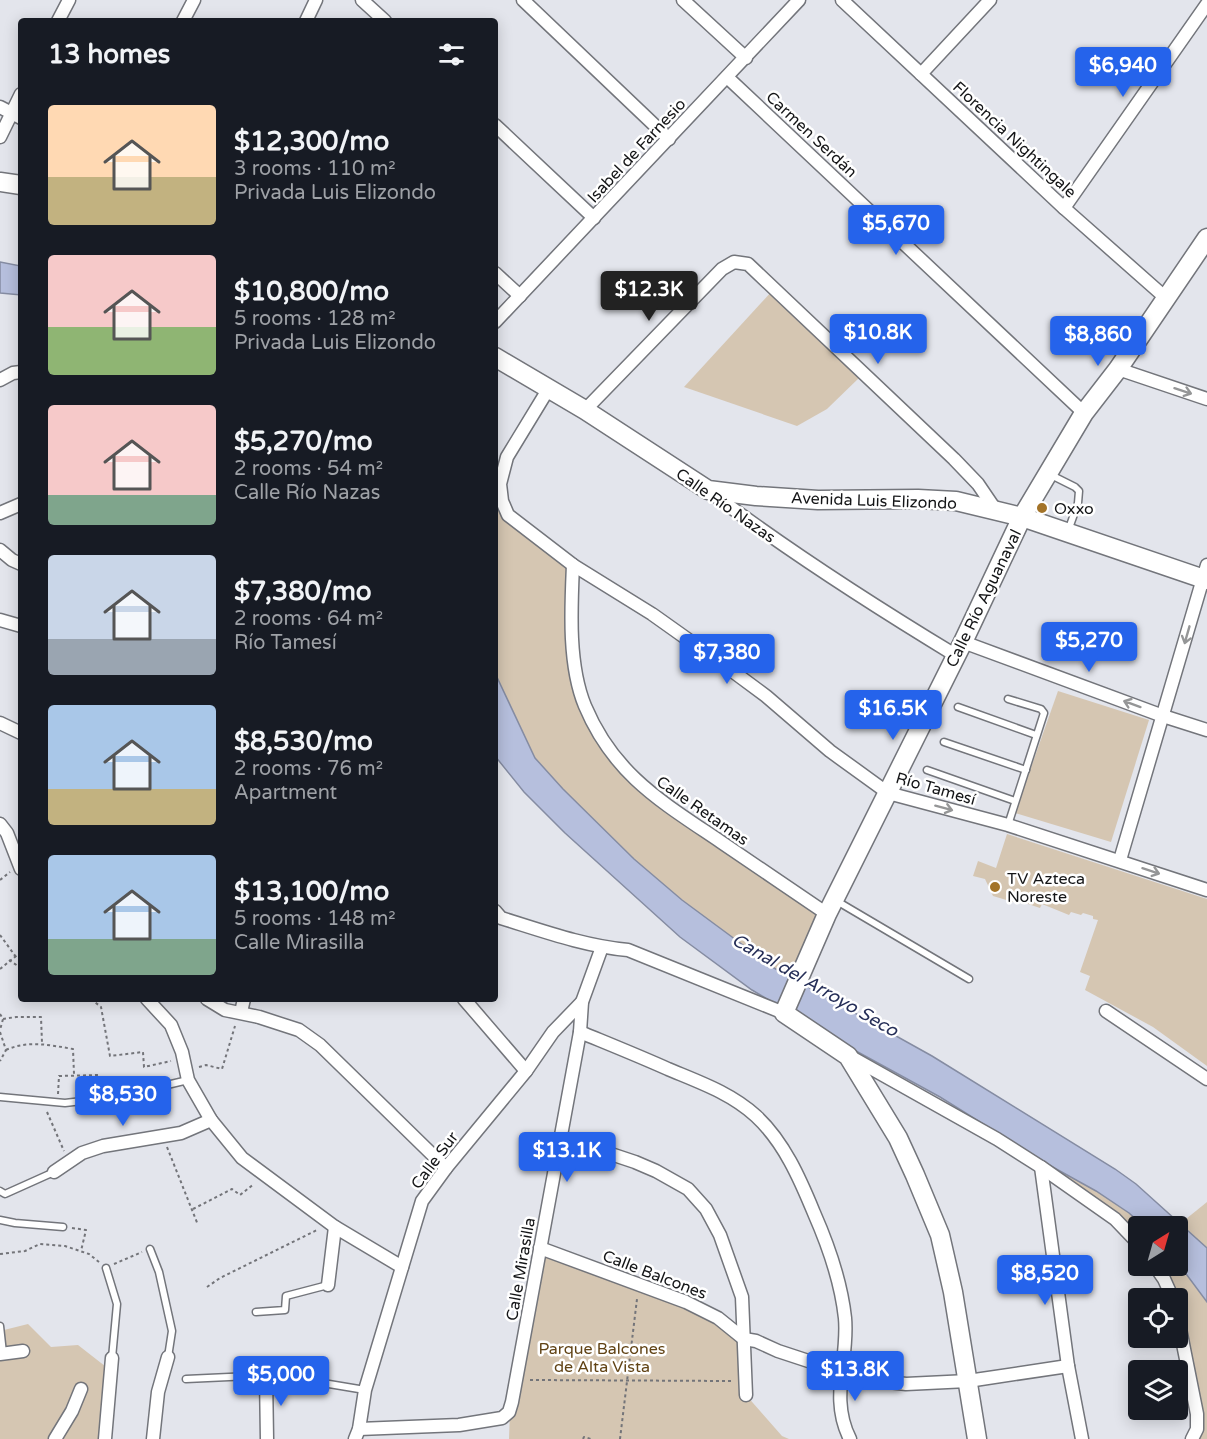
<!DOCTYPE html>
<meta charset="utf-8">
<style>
:root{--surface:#171b24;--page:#242831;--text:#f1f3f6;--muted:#9ea1a6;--accent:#2563eb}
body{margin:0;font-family:"Varela Round",sans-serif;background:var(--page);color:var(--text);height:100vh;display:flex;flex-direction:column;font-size:22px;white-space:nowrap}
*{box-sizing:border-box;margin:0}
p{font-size:20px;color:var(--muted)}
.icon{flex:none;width:33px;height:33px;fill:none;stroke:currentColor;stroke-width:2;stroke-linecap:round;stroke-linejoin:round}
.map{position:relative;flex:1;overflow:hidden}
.details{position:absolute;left:18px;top:18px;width:480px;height:984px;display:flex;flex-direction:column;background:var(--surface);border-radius:6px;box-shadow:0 3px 15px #0003}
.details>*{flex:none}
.needle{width:39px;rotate:37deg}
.controls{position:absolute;left:1128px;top:1216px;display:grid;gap:12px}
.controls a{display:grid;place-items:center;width:60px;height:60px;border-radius:6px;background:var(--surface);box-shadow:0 3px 15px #0003;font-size:30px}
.price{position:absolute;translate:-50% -51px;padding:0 14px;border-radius:6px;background:var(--accent);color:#fff;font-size:20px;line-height:39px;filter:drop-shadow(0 2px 3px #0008)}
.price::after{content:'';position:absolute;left:50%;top:36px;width:18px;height:14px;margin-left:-9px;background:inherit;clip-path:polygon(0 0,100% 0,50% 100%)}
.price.current{background:#222;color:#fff}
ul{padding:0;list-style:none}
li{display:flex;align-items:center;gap:18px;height:150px;padding:0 30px}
li span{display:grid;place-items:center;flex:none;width:168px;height:120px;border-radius:6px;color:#555}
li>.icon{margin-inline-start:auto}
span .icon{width:72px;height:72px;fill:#fffc;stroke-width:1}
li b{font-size:26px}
h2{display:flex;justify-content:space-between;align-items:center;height:72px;padding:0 30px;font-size:26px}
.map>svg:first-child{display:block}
.green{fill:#d5c6b2}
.water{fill:#b6bfdd;stroke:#858ca2;stroke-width:1.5}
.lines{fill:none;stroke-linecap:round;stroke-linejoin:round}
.lane-casing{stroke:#73757b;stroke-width:9}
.street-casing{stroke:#73757b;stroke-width:15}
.secondary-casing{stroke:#73757b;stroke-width:21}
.path{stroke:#737479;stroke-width:2;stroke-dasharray:3 3;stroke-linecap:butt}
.lane{stroke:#fff;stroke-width:6}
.street{stroke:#fff;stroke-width:12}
.secondary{stroke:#fff;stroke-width:18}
.oneway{stroke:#959697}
.poi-dot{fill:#a37328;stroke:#fff;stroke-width:2}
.labels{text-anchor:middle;stroke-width:5;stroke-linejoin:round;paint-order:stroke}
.street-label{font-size:16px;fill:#141517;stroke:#fff}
.poi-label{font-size:16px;fill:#141517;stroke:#fff;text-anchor:start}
.park-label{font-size:16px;fill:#614315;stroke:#fff}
.water-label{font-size:18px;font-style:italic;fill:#262f58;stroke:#fff}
</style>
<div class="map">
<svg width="1207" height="1439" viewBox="0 0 1207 1439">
<rect width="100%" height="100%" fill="#e3e5ec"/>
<!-- green -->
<g class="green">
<path d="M 773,290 L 861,376 L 827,409 L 797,426 L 684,387 Z"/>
<path d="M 495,478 L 500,484 L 508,515 L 573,565 L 571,612 L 584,704 L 625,770 L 827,914 L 798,980 L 774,968 L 682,900 L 634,859 L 563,789 L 535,758 L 495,673 Z"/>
<path d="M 1058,691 L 1149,720 L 1111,842 L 1015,813 Z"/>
<path d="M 1007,834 L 1207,899 L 1207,1066 L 1153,1027 L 1085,990 L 1090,976 L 1080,972 L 1098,920 L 1093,919 L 1093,916 L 1083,913 L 1081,915 L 1071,912 L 1069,915 L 1042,904 L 1040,908 L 1022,902 L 1023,899 L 1015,897 L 1013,902 L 993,896 L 985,879 L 973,876 L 978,861 L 996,868 Z"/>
<path d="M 1049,1166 C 1082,1182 1119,1201 1145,1227 L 1138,1227 L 1138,1243 Z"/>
<path d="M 1207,1202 L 1207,1249 L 1181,1223 Z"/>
<path d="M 540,1248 L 686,1302 L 744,1339 L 746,1395 L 782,1436 L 789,1439 L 509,1439 L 510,1410 Z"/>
<path d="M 1178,1263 L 1207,1302 L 1207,1439 L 1192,1439 L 1197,1429 L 1178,1319 L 1178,1299 L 1155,1266 L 1178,1266 Z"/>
<path d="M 28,1324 L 51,1347 L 78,1345 L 110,1370 L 109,1439 L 0,1439 L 0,1331 Z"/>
</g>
<!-- water -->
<g class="water">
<path d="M 0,262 L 21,266 L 21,295 L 0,293 Z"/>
<path d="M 495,673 L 535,758 L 563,789 L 634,859 L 682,900 L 774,968 L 932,1056 L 1115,1169 L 1136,1184 L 1207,1248 L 1207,1302 L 1178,1263 L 1178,1227 L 1145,1227 L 1129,1213 L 1096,1191 L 1049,1165 L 940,1097 L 834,1039 L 752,990 L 680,937 L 565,833 L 524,792 L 495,756 Z"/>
</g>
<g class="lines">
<defs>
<g id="lane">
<path d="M 1049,474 L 1075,487 L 1079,491 L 1078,503 L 1068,531"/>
<path d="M 1008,699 L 1041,709 L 1044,713 L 1008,825"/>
<path d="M 958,707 L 1036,735"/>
<path d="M 944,742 L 1026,770"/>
<path d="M 927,770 L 1015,801"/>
<path d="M 835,900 L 969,979"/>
<path d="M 0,1097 L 65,1103 L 142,1094 L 167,1085 L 188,1080"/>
<path d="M 0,1191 L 5,1194 L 54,1172"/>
<path d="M 0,1220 L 15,1223 L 63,1227"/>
<path d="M 150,1249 L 159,1272 L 172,1331 L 168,1357"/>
<path d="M 106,1268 L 117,1304 L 112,1358"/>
<path d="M 256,1312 L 285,1310 L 286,1296 L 328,1285"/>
<path d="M 0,1326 L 3,1353"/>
<path d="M 186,1379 L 275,1375 L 365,1390"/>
</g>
<g id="street">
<path d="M 362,0 L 385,21"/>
<path d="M 523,0 L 669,139"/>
<path d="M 683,0 L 746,58"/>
<path d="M 842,0 L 1064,208 L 1167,299"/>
<path d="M 58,21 L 69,0"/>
<path d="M 183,21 L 194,0"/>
<path d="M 306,21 L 316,0"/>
<path d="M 921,74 L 990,0"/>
<path d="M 727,77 L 1084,413"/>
<path d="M 0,107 L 21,118"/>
<path d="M 495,125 L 594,218"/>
<path d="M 0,137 L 21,94"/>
<path d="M 1064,208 L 1207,4"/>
<path d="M 495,273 L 520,296"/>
<path d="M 495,322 L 799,0"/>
<path d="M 1118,369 L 1207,399"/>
<path d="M 0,380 L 13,373 L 21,372"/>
<path d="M 549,388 L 507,457 L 500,484 L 502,501 L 508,515 L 573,565 L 652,614 L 735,673 L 766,696 L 830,751 L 888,793 L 1008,825 L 1207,890"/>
<path d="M 585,410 L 722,269 L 734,262 L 748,264 L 954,459 L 978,484 L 995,509"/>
<path d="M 709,491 C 788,551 871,604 955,655"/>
<path d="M 0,513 L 21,504"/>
<path d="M 0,550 L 12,560 L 21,564"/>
<path d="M 573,565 C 571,609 568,665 585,706 C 614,775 662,802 721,842 C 756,866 792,890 827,914"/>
<path d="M 0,620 L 21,626"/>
<path d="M 963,642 L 1163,716 L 1207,730"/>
<path d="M 0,723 L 21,733"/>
<path d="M 0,824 L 7,833 L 21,869"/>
<path d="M 1120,860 L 1207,565"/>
<path d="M 495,911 L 501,918 C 543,931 584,946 628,950 L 784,1013"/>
<path d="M 147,999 L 171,1025 L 182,1052 L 188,1080 L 211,1120 L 242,1158 L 335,1227 L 402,1267"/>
<path d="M 207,999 L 225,1010 L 259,1017 L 299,1030 L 320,1045 L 446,1168"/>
<path d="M 464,999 L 526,1071"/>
<path d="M 1106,1011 L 1207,1079"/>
<path d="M 241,1012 L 244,999"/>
<path d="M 580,1032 C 609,1044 639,1056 668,1069 C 699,1082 731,1093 756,1116 C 784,1142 800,1179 814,1213 C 829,1247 841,1281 845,1318 C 849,1360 829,1398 850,1439"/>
<path d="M 851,1057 L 997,1139 L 1041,1167 L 1115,1219 L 1138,1243"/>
<path d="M 560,1137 L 635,1162 L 656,1171 L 688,1189 L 706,1209 L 720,1235 L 742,1297 L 746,1395"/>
<path d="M 1041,1167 L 1068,1366 L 1082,1439"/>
<path d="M 54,1172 L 82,1153 L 103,1146 L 181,1133 L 211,1120"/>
<path d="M 540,1248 L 686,1302 L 718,1318 L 744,1339 L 756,1341 L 778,1351 L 863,1379 L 906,1384 L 968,1381 L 1068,1366"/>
<path d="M 1155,1266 L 1164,1279 L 1173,1299"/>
<path d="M 328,1285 L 335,1227"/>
<path d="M 1178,1319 L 1197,1414 L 1197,1429 L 1192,1439"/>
<path d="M 0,1354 L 23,1351"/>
<path d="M 266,1376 L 267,1439"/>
<path d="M 359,1429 L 459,1425 L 502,1418 L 509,1412 L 512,1402 L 580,1032 L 582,1002 L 602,947"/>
<path d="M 55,1439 L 72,1411 L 81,1389"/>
<path d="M 105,1439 L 112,1358"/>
<path d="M 153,1439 L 158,1392 L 168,1357"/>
<path d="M 355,1439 L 359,1429 L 365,1390 L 422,1201 L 446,1168 L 526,1071 L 553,1032 L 582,1002"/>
</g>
<g id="secondary">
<path d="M 0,182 L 21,185"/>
<path d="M 495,357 L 585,410 L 708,490 L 756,496 L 818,500 L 918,499 L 956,501 L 1022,517 L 1207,580"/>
<path d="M 977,1439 L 953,1292 L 940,1235 L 915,1175 L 898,1138 L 848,1056 L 784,1013 L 827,914 L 963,642 L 1022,517 L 1084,413 L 1118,369 L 1207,238"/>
</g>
</defs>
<!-- lane casing -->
<use href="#lane" class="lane-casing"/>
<!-- street casing -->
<use href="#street" class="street-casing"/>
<!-- secondary casing -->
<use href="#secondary" class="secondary-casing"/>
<!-- path -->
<g class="path">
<path d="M 0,880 L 10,872"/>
<path d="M 0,935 L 16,957"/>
<path d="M 9,960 L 21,968"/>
<path d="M 0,969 L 21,952"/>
<path d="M 91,999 L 101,1007 L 110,1056 L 143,1052 L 144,1067 L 171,1061"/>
<path d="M 0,1014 L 3,1019 L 0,1030"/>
<path d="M 3,1019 L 16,1017 L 41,1017 L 42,1043"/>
<path d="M 0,1032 L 6,1050 L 0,1061"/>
<path d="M 6,1050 C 28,1040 49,1045 73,1049 L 74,1074"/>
<path d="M 199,1067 L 206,1065 L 222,1069 L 235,1026"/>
<path d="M 58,1094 L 59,1076 L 99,1075 L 100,1090"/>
<path d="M 47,1112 L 64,1151"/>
<path d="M 167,1147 L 198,1225"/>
<path d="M 193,1209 L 232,1189 L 240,1195 L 254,1184"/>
<path d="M 72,1228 L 86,1230 L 81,1251"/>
<path d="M 0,1254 L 25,1251 L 40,1244 L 65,1246 L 89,1254 L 99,1262"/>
<path d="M 114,1264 L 142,1252"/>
<path d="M 207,1287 L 220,1278 L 317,1230"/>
<path d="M 530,1380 L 732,1381"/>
<path d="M 583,1439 L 584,1437 L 591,1439"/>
<path d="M 620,1439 L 637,1299"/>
</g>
<!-- lane -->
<use href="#lane" class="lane"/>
<!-- street -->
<use href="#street" class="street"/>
<!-- secondary -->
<use href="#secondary" class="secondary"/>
</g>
<!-- one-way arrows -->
<defs><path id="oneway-shaft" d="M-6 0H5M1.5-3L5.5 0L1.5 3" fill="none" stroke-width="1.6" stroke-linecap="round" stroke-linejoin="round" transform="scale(1.5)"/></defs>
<g class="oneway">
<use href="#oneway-shaft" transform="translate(1183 391) rotate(18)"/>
<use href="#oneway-shaft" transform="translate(1187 635) rotate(106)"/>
<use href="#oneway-shaft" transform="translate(1132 704) rotate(-160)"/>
<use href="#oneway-shaft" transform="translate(944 808) rotate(15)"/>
<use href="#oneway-shaft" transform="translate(1151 871) rotate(18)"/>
</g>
<!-- markers -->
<g class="poi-dot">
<circle cx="1042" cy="508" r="6"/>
<circle cx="995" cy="887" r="6"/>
</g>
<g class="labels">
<!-- street labels -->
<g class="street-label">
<text transform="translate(812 134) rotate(43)" y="6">Carmen Serdán</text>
<text transform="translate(1015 139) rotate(43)" y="6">Florencia Nightingale</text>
<text transform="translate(636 150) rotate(-47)" y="6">Isabel de Farnesio</text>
<text transform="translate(874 500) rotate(2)" y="6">Avenida Luis Elizondo</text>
<text transform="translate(726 505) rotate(35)" y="6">Calle Río Nazas</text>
<text transform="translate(983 598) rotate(-64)" y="6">Calle Río Aguanaval</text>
<text transform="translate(936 788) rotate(16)" y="6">Río Tamesí</text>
<text transform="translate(703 810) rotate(35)" y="6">Calle Retamas</text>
<text transform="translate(434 1160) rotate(-53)" y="6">Calle Sur</text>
<text transform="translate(520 1269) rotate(-80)" y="6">Calle Mirasilla</text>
<text transform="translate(655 1274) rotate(21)" y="6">Calle Balcones</text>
</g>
<!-- poi labels -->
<g class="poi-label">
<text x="1054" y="514">Oxxo</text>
<text x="1007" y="884">TV Azteca<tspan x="1007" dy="18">Noreste</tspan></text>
</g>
<!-- park labels -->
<g class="park-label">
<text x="602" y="1354">Parque Balcones<tspan x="602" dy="18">de Alta Vista</tspan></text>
</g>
<!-- water labels -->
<g class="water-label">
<text transform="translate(815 985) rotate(30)" y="6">Canal del Arroyo Seco</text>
</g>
</g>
</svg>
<div class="controls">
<a><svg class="needle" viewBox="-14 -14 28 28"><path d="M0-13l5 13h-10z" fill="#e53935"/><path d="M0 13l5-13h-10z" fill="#9ea1a6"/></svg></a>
<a><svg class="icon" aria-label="locate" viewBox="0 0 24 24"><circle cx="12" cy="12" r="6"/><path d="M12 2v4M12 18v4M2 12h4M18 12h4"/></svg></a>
<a><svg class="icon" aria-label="layers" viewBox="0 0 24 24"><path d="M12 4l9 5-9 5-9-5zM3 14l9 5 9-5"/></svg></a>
</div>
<b class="price" style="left:1123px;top:98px">$6,940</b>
<b class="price" style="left:896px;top:256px">$5,670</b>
<b class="price current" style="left:649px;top:322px">$12.3K</b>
<b class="price" style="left:878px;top:365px">$10.8K</b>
<b class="price" style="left:1098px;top:367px">$8,860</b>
<b class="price" style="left:1089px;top:673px">$5,270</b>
<b class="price" style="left:727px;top:685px">$7,380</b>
<b class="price" style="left:893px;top:741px">$16.5K</b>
<b class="price" style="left:123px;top:1127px">$8,530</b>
<b class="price" style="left:567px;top:1183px">$13.1K</b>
<b class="price" style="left:1045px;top:1306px">$8,520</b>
<b class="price" style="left:855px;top:1402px">$13.8K</b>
<b class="price" style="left:281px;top:1407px">$5,000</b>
<section class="details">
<h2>13 homes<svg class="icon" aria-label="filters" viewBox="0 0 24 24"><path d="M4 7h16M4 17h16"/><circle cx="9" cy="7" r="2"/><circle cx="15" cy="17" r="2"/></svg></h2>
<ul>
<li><span style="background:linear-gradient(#ffd9b3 60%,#c2b280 0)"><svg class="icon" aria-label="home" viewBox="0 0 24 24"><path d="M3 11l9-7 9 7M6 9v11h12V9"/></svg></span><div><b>$12,300/mo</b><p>3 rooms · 110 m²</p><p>Privada Luis Elizondo</p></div></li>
<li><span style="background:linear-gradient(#f6c9c9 60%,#8fb573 0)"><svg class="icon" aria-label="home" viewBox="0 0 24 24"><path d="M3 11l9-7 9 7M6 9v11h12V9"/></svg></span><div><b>$10,800/mo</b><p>5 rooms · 128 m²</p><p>Privada Luis Elizondo</p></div></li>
<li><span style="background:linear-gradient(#f6c9c9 75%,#7fa58c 0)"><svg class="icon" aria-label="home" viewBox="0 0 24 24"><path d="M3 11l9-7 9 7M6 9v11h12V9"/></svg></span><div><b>$5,270/mo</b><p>2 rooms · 54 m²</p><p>Calle Río Nazas</p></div></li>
<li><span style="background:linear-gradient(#c9d6e8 70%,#9aa5b1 0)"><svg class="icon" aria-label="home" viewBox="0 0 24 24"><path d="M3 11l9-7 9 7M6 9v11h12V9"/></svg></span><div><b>$7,380/mo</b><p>2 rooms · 64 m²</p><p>Río Tamesí</p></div></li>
<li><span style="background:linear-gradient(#a9c7e8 70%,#c2b280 0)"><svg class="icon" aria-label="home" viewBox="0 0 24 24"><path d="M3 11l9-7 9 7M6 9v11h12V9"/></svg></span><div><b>$8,530/mo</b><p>2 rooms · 76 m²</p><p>Apartment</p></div></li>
<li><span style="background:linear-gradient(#a9c7e8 70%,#7fa58c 0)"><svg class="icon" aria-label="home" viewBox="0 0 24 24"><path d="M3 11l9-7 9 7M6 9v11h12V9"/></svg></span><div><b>$13,100/mo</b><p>5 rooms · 148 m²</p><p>Calle Mirasilla</p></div></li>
</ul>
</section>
</div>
